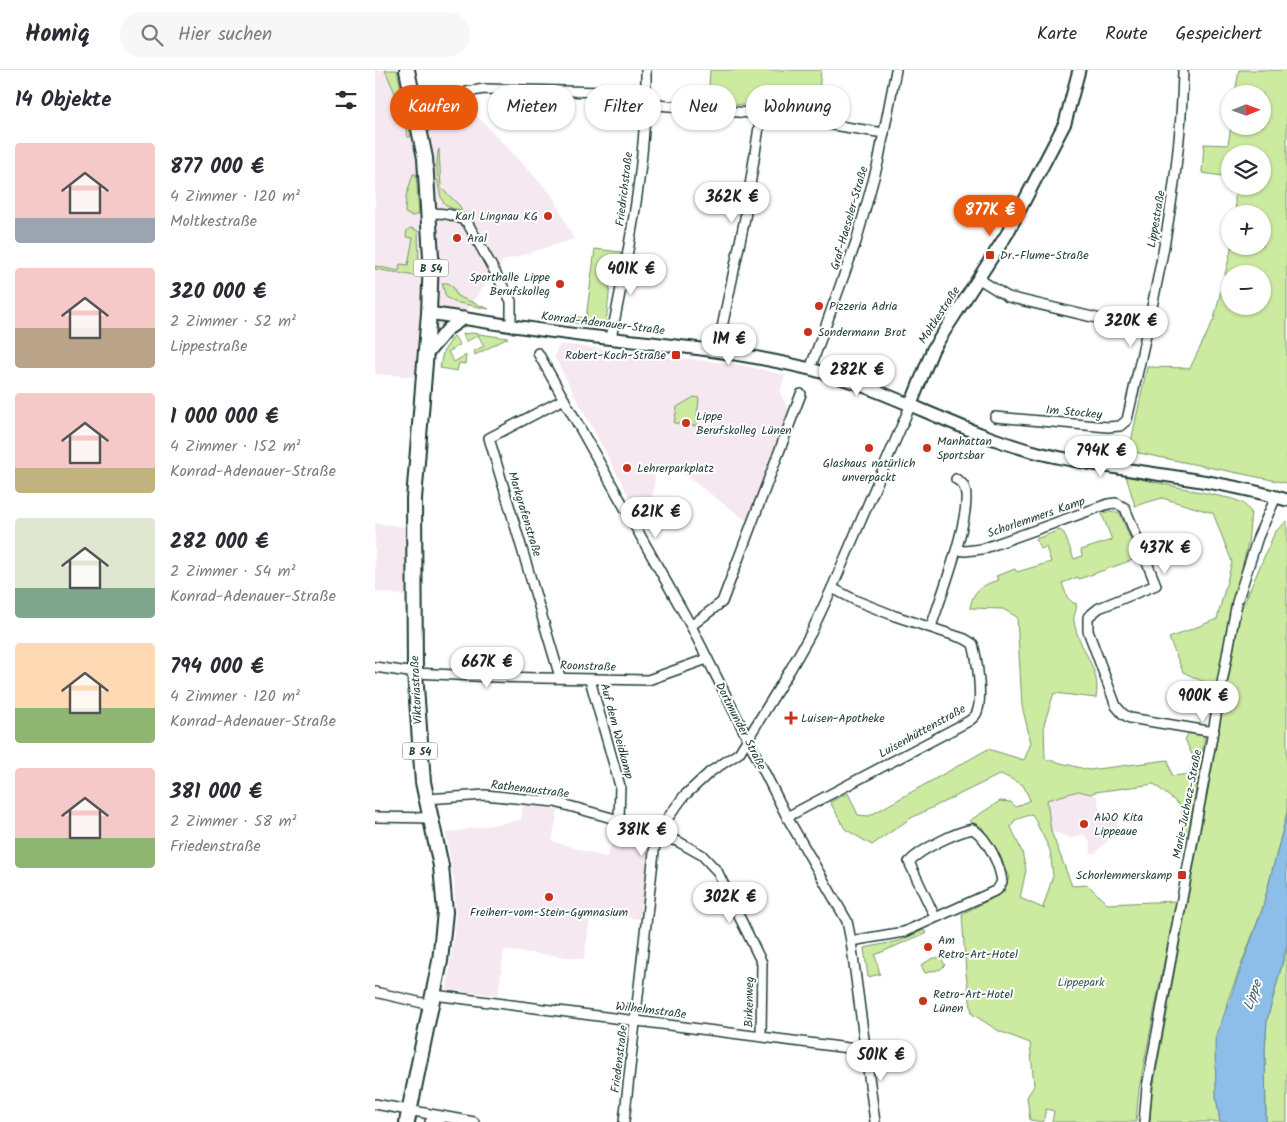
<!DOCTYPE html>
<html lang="de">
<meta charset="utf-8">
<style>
:root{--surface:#fff;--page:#f7f7f7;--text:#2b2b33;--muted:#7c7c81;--line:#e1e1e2;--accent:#ea580c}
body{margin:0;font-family:Kalam,sans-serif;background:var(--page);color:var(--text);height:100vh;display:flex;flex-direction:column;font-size:19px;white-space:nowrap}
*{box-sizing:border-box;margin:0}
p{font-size:16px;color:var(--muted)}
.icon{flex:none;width:28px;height:28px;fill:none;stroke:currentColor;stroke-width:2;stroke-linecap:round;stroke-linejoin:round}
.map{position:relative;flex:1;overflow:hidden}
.drawer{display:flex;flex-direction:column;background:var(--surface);width:375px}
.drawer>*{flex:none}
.hud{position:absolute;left:15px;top:15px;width:475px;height:45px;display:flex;gap:10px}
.needle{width:32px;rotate:89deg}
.controls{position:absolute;left:846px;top:15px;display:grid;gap:10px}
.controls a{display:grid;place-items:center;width:50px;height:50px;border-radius:50%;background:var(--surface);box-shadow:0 1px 4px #0004;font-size:25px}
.price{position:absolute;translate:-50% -42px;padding:0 11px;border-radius:18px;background:#fff;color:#222;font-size:16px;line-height:32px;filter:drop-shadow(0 1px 2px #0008)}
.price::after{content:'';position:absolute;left:50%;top:30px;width:15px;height:11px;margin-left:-8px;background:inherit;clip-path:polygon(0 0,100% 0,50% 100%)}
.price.current{background:var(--accent);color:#fff}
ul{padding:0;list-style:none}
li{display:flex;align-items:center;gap:15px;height:125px;padding:0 15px}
li span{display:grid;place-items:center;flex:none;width:140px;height:100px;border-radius:5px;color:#555}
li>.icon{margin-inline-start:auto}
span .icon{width:60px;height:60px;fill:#fffc;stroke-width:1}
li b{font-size:21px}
h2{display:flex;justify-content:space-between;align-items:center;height:60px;padding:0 15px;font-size:21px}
.pill{padding:0 18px;border-radius:22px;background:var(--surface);box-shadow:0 1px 4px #0004;font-size:18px;line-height:45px}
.pill.current{background:var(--accent);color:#fff}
header{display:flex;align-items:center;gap:30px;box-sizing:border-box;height:70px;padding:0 25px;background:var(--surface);border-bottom:1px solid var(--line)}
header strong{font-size:24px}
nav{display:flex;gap:28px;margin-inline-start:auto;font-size:18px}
.search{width:350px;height:45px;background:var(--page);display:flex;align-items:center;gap:12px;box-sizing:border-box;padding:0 18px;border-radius:28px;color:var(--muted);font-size:19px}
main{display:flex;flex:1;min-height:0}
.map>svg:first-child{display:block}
.built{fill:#f6e8f1}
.green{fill:#cdeaa1;stroke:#76946a;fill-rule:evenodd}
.water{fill:#8dbee9;stroke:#618aa1}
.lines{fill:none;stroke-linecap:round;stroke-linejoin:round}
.minor-casing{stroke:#1f3d34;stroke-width:12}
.tertiary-casing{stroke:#1f3d34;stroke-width:15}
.primary-casing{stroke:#1f3d34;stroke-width:18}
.minor{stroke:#fff;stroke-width:9}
.tertiary{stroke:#fff;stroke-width:11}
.primary{stroke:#fff;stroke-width:14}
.poi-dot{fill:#c8321e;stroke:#fff;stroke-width:2}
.labels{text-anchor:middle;stroke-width:4;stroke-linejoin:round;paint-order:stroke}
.shield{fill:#fff;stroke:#627771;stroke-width:1}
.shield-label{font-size:11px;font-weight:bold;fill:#1f3d34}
.street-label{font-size:12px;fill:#1f3d34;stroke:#fff}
.poi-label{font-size:12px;fill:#1f3d34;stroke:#fff;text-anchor:start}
.park-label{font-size:12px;fill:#42604a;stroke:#fff}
.water-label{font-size:14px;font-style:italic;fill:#3a5d61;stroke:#fff}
</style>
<header>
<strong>Homiq</strong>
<div class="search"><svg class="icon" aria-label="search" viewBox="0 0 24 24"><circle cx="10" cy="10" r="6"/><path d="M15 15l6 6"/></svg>Hier suchen</div>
<nav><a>Karte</a><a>Route</a><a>Gespeichert</a></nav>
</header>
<main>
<section class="drawer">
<h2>14 Objekte<svg class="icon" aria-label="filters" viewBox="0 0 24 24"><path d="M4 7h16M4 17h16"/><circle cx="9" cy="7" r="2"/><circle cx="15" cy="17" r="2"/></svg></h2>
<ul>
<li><span style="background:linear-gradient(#f6c9c9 75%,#9aa5b1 0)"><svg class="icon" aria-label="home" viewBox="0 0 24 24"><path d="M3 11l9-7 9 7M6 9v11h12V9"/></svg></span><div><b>877 000 €</b><p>4 Zimmer · 120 m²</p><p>Moltkestraße</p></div></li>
<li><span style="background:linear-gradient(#f6c9c9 60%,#b9a48a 0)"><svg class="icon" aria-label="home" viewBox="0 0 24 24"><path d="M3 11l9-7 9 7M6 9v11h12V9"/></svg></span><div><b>320 000 €</b><p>2 Zimmer · 52 m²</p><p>Lippestraße</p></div></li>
<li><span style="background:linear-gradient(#f6c9c9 75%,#c2b280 0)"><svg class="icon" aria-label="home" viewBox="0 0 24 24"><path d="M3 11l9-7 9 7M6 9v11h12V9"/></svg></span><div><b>1 000 000 €</b><p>4 Zimmer · 152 m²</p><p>Konrad-Adenauer-Straße</p></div></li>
<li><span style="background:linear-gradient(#dfe7d0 70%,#7fa58c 0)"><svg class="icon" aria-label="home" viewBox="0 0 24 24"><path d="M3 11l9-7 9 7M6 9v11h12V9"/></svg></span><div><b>282 000 €</b><p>2 Zimmer · 54 m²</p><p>Konrad-Adenauer-Straße</p></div></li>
<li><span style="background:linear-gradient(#ffd9b3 65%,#8fb573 0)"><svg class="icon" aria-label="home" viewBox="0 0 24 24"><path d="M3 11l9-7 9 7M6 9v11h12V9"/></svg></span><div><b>794 000 €</b><p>4 Zimmer · 120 m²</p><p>Konrad-Adenauer-Straße</p></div></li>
<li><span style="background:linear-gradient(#f6c9c9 70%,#8fb573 0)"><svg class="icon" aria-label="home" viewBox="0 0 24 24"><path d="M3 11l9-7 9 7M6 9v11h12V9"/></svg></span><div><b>381 000 €</b><p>2 Zimmer · 58 m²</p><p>Friedenstraße</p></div></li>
</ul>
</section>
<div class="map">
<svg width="912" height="1052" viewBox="0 0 912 1052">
<rect width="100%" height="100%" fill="#fff"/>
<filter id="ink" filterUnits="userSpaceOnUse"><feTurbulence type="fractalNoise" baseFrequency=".02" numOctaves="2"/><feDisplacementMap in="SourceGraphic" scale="10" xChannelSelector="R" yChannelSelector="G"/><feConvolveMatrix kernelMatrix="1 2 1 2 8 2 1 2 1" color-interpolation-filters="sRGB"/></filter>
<g filter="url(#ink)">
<!-- built -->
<g class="built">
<path d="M 0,0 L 26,0 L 36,43 L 86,29 L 177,125 L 199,169 L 128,191 L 40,307 L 0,304 Z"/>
<path d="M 185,274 L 367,295 L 410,305 L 405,322 L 413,340 L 372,451 L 296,395 L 277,402 L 280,408 L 276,435 L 271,437 L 276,446 L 267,451 L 179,286 Z"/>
<path d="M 0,453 L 30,457 L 30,526 L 0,521 Z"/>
<path d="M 703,721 L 722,726 L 726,746 L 742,745 L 743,766 L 731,772 L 721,783 L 716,783 L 714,770 L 708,764 L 697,769 L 676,761 L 672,730 Z"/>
<path d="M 148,734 L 183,740 L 177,771 L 230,787 L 232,787 L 243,757 L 274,771 L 265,849 L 216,843 L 209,889 L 129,880 L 123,925 L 72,920 L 81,848 L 79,811 L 71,763 L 146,750 Z"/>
</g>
<!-- green -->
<g class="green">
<path d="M 10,0 L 22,0 L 36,67 L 33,67 L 20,23 Z"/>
<path d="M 335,0 L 446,0 L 444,22 L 464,27 L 462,46 L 333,31 Z"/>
<path d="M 864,0 L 912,0 L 912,413 L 754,381 L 772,297 L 815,298 L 839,249 L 857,176 L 888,176 L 888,144 L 861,144 L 859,116 L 888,116 L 888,84 L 855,84 L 855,107 L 827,103 L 829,74 L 853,75 L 856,56 L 888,56 L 888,24 L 860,24 ZM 855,204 L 888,204 L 888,236 L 855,236 Z"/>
<path d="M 64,79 L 66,118 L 84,135 L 87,140 C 80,139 73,138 69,133 C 62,124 60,88 64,79 Z"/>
<path d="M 38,104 L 41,104 L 44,144 L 37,146 L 30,143 L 31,127 Z"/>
<path d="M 36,158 L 43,161 L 44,198 L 40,206 L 0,199 L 0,196 L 24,201 L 25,194 L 33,195 L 38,168 L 31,167 L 32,160 Z"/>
<path d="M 220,179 L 246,182 L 239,215 L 235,215 L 231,253 L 225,256 L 184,251 L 188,245 L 211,248 Z"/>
<path d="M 67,213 L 73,213 L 78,217 L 82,226 L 114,239 L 79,232 L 71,227 Z"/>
<path d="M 97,263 L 133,268 L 100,285 L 99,281 L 109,276 L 103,265 L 91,272 L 88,264 Z"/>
<path d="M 79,266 L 85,275 L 73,282 L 79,292 L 91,285 L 90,294 L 84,293 L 82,301 L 65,298 L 68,282 Z"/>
<path d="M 319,327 L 324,328 L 321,356 L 299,353 L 302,337 Z"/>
<path d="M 751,406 L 858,429 L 868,433 L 876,442 L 873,473 L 855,548 L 841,618 L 808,602 L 794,568 L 842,549 L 857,492 L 838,443 L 787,428 L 760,436 Z"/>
<path d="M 735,441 L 745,443 L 763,488 L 704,509 L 703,507 L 687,513 L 692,527 L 698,533 L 701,533 C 703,539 698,545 699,551 C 703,579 727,598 721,628 L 679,623 L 669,654 L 670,689 L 714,700 L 793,690 L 797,706 L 815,704 L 818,687 L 810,669 L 814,663 L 830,666 L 813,765 L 808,767 L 807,737 L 779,714 L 720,722 L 716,724 L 703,721 L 672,730 L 676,761 L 697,816 L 713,815 L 732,834 L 801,831 L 764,1019 L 761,1052 L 677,1052 L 679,1041 L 671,1039 L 668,1052 L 655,1050 L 652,1027 L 659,1016 L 655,973 L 624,961 L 597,944 L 591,904 L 587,844 L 629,822 L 634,807 L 607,757 L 594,751 L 625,731 L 636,732 L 641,737 L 655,730 L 648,715 L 626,704 L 536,748 L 497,775 L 470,759 L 455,732 L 473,723 L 483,745 L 494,746 L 613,679 L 649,690 L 656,673 L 647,636 L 642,547 L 628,539 L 595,538 C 598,520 606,516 623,510 L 621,506 L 640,499 L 642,502 L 676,492 L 671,477 L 665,479 L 661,469 L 685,460 L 689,463 L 699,489 L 707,486 L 706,480 L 737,470 L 727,444 ZM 657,744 L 675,780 L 678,806 L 668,837 L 670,839 L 645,828 L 651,800 L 647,782 L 636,757 L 640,750 Z"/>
<path d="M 912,451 L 912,743 L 887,840 L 852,932 L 841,1026 L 845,1052 L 775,1052 L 777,1024 L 866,540 L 900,462 Z"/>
<path d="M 549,860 L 551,863 L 500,885 L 505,904 L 493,907 L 489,878 L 524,871 Z"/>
<path d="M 912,876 L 912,1052 L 891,1052 L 890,980 L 892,950 Z"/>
<path d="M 558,888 L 566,888 L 570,895 L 566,899 L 550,903 L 546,895 Z"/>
</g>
<!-- water -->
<path class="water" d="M 912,743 L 912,876 L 892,950 L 890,980 L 891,1052 L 845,1052 L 841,1026 L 840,970 L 887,840 Z"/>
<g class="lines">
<defs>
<g id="minor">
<path d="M 92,22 L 109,19 L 271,23"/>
<path d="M 271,34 L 386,44 L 509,63"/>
<path d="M 54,143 C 69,143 80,144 92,152 L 136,231 L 136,255"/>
<path d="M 604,209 L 633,227 L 772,260"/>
<path d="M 345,267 L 370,148 L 386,44"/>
<path d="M 236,268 C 254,180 272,91 271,0"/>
<path d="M 163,283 L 316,556 L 412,747 L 472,851 L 476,871 L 500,1052"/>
<path d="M 435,299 L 481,172 L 503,93 L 521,0"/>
<path d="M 620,347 L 733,357 L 745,356 L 752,350 C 778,234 806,120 808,0"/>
<path d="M 582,480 L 590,481 L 607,479 L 733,434 L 741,433 L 750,438 L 781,515 L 724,538 L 713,547 L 713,561 L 741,636 L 748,644 L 755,648 L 839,662"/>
<path d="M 316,556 L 347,532 L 426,324"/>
<path d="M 556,557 C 564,532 600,438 589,417 C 588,413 584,411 581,409"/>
<path d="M 0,597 L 40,603 L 120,607 L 273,610 L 332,589"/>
<path d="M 185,607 L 114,368 L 189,329"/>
<path d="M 215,610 L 245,716 L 244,750"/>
<path d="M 51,729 L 110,725 L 180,732 L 244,750 L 304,772 L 327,785 L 342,801 L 387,893 L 386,966"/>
<path d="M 0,747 L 56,748"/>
<path d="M 412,747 L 594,651 C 598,648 601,646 602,642 C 608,628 602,589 598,574 L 590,569 L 520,546 L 482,531 L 457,518"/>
<path d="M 476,871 L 529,862 L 622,820 L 627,812 C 625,795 613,769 598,759 C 581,762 546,779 534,792 L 560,847"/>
<path d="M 0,922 L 56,935"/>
<path d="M 59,925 L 489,980"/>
<path d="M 0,1034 L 99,1052"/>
<path d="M 55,1052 L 70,1047"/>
<path d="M 249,1052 L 281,764 L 309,726 L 335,702 L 364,683 L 415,600 L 436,563 L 457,518 L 536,334"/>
<path d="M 769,1052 L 772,1017 L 862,532 L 883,467 L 901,427"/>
</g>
<g id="tertiary">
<path d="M 54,243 C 107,251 159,260 212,266 C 287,274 362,281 435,299 C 514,319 585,363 664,383 C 746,403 831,406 912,430"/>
<path d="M 50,286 L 73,259 L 89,248"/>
<path d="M 536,334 L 558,279 L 632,164 L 690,53 L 704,0"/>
</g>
<path id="primary" d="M 32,1052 L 65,891 L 70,842 L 66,796 L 48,712 L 40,603 L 39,429 L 54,243 L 56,187 L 50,88 L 32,0"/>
</defs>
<!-- minor casing -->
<use href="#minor" class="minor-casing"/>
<!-- tertiary casing -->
<use href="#tertiary" class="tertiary-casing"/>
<!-- primary casing -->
<use href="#primary" class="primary-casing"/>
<!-- minor -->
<use href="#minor" class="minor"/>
<!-- tertiary -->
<use href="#tertiary" class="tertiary"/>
<!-- primary -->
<use href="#primary" class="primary"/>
</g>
</g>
<!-- markers -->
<g class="poi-dot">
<circle cx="173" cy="146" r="5"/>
<circle cx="82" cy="168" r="5"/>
<rect x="610" y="180" width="10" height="10" rx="2.5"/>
<circle cx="185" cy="214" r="5"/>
<circle cx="444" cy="236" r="5"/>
<circle cx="433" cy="262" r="5"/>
<rect x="296" y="280" width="10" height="10" rx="2.5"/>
<circle cx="311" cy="353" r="5"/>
<circle cx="494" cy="378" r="5"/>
<circle cx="552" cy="378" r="5"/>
<circle cx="252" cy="398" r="5"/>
<path d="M413.5 640.5h5v5h5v5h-5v5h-5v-5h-5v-5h5z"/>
<circle cx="709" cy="754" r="5"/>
<rect x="802" y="800" width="10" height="10" rx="2.5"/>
<circle cx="174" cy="827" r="5"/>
<circle cx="553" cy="877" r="5"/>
<circle cx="548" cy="931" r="5"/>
</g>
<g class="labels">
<!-- shield labels -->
<g class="shield">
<rect x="38.5" y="189.5" width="35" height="17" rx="4"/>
<rect x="27.5" y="672.5" width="35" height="17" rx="4"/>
</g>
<g class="shield-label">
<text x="56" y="202">B 54</text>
<text x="45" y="685">B 54</text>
</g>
<!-- street labels -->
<g class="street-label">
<text transform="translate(249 119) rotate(-83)" y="4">Friedrichstraße</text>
<text transform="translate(474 148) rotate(-74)" y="4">Graf-Haeseler-Straße</text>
<text transform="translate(781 149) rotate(-80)" y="4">Lippestraße</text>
<text transform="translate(564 245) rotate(-57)" y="4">Moltkestraße</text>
<text transform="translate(228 253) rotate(7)" y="4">Konrad-Adenauer-Straße</text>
<text transform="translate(699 342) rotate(5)" y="4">Im Stockey</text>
<text transform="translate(150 444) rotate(73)" y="4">Markgrafenstraße</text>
<text transform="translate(661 447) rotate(-19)" y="4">Schorlemmers Kamp</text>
<text transform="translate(213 596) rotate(2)" y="4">Roonstraße</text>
<text transform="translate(41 620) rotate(-93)" y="4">Viktoriastraße</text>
<text transform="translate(366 656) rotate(63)" y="4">Dortmunder Straße</text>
<text transform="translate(242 661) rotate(75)" y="4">Auf dem Weidkamp</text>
<text transform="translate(547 661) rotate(-29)" y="4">Luisenhüttenstraße</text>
<text transform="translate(155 719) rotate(7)" y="4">Rathenaustraße</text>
<text transform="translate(812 734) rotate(-79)" y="4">Marie-Juchacz-Straße</text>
<text transform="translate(374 932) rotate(-89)" y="4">Birkenweg</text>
<text transform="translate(276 940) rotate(7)" y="4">Wilhelmstraße</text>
<text transform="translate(244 989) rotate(-83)" y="4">Friedenstraße</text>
</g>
<!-- poi labels -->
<g class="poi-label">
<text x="163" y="150" text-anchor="end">Karl Lingnau KG</text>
<text x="92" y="172">Aral</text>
<text x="625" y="189">Dr.-Flume-Straße</text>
<text x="175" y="211" text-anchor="end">Sporthalle Lippe<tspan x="175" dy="14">Berufskolleg</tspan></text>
<text x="454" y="240">Pizzeria Adria</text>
<text x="443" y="266">Sondermann Brot</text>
<text x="291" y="289" text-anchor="end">Robert-Koch-Straße</text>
<text x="321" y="350">Lippe<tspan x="321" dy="14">Berufskolleg Lünen</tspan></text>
<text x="562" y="375">Manhattan<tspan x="562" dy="14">Sportsbar</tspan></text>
<text x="494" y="397" text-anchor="middle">Glashaus natürlich<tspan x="494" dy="14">unverpackt</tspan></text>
<text x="262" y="402">Lehrerparkplatz</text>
<text x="426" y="652">Luisen-Apotheke</text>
<text x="719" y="751">AWO Kita<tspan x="719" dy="14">Lippeaue</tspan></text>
<text x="797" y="809" text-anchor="end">Schorlemmerskamp</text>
<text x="174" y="846" text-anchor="middle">Freiherr-vom-Stein-Gymnasium</text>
<text x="563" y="874">Am<tspan x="563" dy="14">Retro-Art-Hotel</tspan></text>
<text x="558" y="928">Retro-Art-Hotel<tspan x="558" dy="14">Lünen</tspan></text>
</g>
<!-- park labels -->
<g class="park-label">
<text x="706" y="916">Lippepark</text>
</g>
<!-- water labels -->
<g class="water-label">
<text transform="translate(877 925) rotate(-71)" y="5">Lippe</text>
</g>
</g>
</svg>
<div class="controls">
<a><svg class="needle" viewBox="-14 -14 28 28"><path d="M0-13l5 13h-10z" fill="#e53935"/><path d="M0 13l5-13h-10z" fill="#7c7c81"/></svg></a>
<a><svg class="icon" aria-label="layers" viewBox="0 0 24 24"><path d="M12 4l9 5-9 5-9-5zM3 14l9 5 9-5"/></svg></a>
<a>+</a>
<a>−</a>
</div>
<b class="price" style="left:357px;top:154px">362K €</b>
<b class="price current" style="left:615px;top:167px">877K €</b>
<b class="price" style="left:256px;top:226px">401K €</b>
<b class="price" style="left:756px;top:278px">320K €</b>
<b class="price" style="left:354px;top:296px">1M €</b>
<b class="price" style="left:482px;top:327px">282K €</b>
<b class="price" style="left:726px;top:408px">794K €</b>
<b class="price" style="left:281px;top:469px">621K €</b>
<b class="price" style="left:790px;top:505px">437K €</b>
<b class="price" style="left:112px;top:619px">667K €</b>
<b class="price" style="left:828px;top:653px">900K €</b>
<b class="price" style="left:267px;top:787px">381K €</b>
<b class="price" style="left:355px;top:854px">302K €</b>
<b class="price" style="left:506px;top:1012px">501K €</b>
<div class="hud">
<a class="pill current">Kaufen</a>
<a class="pill">Mieten</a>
<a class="pill">Filter</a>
<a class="pill">Neu</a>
<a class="pill">Wohnung</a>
</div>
</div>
</main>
